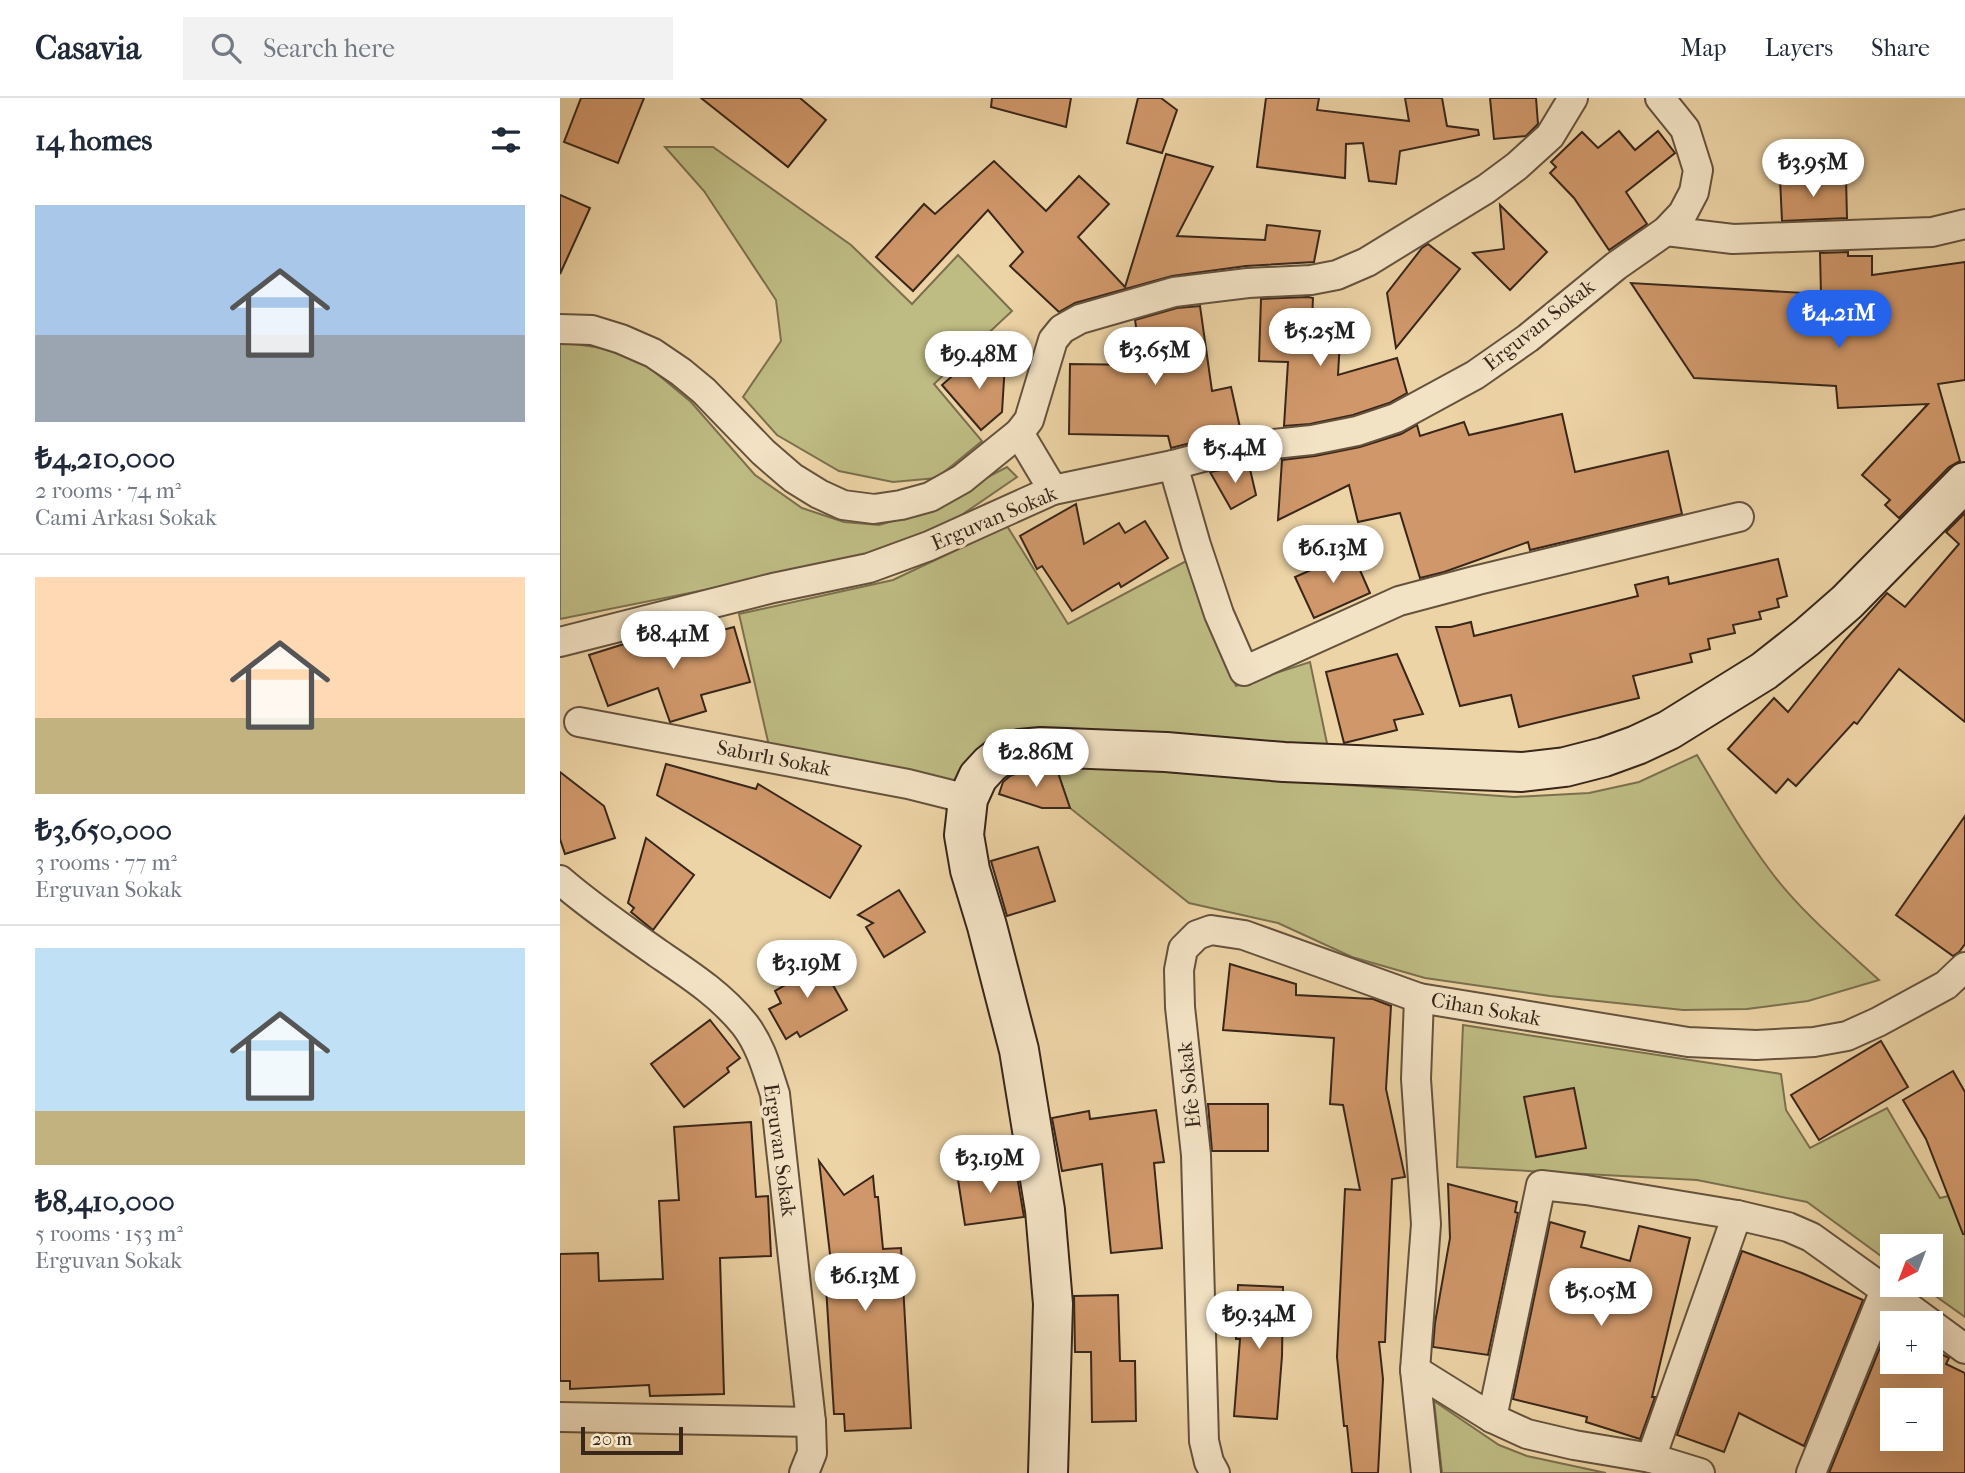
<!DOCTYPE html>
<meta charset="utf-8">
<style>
:root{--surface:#fff;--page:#f2f2f3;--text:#1f2937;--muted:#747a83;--line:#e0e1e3;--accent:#2563eb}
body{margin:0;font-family:"IM FELL French Canon",serif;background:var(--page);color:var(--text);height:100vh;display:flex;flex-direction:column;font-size:26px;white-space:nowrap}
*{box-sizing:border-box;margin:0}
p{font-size:23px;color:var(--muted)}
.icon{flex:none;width:38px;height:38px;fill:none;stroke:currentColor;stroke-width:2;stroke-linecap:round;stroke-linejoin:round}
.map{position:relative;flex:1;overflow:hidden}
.sheet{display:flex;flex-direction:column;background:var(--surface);width:560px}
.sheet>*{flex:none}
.needle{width:46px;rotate:222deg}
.controls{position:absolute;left:1320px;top:1136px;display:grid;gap:14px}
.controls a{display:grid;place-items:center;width:63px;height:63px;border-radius:0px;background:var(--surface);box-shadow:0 7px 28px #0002;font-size:35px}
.scale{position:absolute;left:21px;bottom:18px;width:102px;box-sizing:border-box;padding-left:7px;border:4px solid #38261a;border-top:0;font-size:19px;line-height:24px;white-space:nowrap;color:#38261a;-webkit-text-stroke:5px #f3e3c5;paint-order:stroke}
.price{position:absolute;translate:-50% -60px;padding:0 16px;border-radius:24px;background:#fff;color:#222;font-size:23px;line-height:46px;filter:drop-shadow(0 2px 4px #0008)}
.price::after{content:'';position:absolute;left:50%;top:42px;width:21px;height:16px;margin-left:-10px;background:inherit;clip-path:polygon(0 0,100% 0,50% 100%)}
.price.on{background:var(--accent);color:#fff}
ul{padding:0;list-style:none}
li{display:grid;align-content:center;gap:14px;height:371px;padding:0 35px}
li+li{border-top:2px solid var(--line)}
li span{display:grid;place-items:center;height:217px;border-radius:0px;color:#555}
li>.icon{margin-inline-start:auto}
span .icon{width:126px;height:126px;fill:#fffc;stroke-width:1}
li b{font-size:30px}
h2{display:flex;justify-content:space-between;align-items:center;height:84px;padding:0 35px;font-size:30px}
header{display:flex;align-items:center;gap:42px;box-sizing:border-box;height:98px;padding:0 35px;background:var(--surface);border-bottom:2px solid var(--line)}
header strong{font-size:33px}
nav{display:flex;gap:38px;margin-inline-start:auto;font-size:24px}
.search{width:490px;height:63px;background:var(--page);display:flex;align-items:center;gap:18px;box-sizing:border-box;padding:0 24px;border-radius:0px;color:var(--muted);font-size:26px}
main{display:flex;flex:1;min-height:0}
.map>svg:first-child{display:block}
.green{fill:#bebb83;stroke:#7b704e;stroke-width:2}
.building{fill:#d0986a;stroke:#38261a;stroke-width:2;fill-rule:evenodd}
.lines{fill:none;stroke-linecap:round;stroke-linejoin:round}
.minor-casing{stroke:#65523d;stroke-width:32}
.secondary-casing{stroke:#38261a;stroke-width:42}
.minor{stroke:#f3e3c5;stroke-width:28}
.secondary{stroke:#f3e3c5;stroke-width:38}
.labels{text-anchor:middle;stroke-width:7;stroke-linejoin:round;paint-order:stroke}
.street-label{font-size:21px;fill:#38261a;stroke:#f3e3c5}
</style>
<header>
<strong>Casavia</strong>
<div class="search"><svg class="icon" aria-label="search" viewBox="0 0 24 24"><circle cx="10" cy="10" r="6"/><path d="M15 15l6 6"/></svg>Search here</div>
<nav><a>Map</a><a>Layers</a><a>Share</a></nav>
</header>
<main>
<section class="sheet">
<h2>14 homes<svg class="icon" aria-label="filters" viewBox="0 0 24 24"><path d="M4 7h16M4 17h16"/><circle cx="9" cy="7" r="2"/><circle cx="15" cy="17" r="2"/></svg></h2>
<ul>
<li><span style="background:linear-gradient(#a9c7e8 60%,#9aa5b1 0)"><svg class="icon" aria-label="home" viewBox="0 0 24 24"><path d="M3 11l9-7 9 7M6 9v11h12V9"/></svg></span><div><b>₺4,210,000</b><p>2 rooms · 74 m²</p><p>Cami Arkası Sokak</p></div></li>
<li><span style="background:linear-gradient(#ffd9b3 65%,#c2b280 0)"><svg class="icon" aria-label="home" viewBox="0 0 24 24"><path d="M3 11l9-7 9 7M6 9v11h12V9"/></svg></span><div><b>₺3,650,000</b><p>3 rooms · 77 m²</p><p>Erguvan Sokak</p></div></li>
<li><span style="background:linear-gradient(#bfe0f5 75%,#c2b280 0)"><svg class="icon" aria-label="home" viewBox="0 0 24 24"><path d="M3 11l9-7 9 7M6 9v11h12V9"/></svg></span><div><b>₺8,410,000</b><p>5 rooms · 153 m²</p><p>Erguvan Sokak</p></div></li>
</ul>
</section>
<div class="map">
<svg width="1405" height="1375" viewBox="0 0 1405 1375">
<rect width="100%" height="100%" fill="#edd4a6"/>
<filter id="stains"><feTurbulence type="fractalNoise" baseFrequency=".00286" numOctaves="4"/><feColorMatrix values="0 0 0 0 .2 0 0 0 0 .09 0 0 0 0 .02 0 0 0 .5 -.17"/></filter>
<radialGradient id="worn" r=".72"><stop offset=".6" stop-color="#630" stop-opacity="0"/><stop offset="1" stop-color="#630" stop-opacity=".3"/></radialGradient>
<!-- green -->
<g class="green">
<path d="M 105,49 L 153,49 L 291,147 L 352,206 L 398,157 L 452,213 L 374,286 L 422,343 L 377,380 L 333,384 L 279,373 L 217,337 L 183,299 L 221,243 L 216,202 L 144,93 Z"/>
<path d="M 0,244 L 42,250 L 84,265 L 131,304 L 195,377 L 242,410 L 284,424 L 319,427 L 357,416 L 447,369 L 457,379 L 368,440 L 323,456 L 0,521 Z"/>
<path d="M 447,428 L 508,526 L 630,461 L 676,588 L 750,564 L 769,655 L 479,638 L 400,687 L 209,648 L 179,516 L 333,482 Z"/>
<path d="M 1137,657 C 1160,696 1182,735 1209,771 C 1238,811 1282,848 1319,882 L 1248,903 L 1187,911 L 1123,912 L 990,898 L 865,880 L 792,859 L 718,825 L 629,805 L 510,710 L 495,666 L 954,699 L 1029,695 L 1079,684 Z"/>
<path d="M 903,927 L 1221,976 L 1226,1012 L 1250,1050 L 1327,1010 L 1380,1100 L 1405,1094 L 1405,1219 L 1360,1187 L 1370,1186 L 1370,1148 L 1332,1148 L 1332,1166 L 1247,1104 L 1137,1082 L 897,1069 Z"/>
<path d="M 874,1303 L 939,1347 L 967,1358 L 1046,1375 L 882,1375 Z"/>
</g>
<!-- building -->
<g class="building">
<path d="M 21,0 L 84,0 L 58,65 L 4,44 Z"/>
<path d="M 141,0 L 240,0 L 266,22 L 228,69 Z"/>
<path d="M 432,0 L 511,0 L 506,29 L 431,9 Z"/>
<path d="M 578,0 L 601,0 L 617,12 L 602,55 L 567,45 Z"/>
<path d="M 706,0 L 759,0 L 757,12 L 849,23 L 845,0 L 882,0 L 887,28 L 918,32 L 919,37 L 840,53 L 836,86 L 809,83 L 803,45 L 786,46 L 785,80 L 697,69 Z"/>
<path d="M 930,0 L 976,0 L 978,26 L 966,38 L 934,41 Z"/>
<path d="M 1059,33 L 1075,52 L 1098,33 L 1115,55 L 1066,94 L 1087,126 L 1049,152 L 1014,100 L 990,75 L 996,69 L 991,64 L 1022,34 L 1038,50 Z"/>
<path d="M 606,56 L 653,69 L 617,138 L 705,142 L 707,127 L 760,133 L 754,164 L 686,168 L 612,178 L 515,205 L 499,214 L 450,168 L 463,154 L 428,112 L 353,193 L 316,159 L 364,106 L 375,116 L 434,63 L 486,113 L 519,78 L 549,106 L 518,139 L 565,189 Z"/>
<path d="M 1286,80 L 1287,120 L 1222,123 L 1220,81 Z"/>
<path d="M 0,97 L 30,110 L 0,176 Z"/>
<path d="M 940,107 L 987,154 L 950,192 L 913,155 L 944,151 Z"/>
<path d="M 868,146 L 900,171 L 836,250 L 827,195 L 862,150 Z"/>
<path d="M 1288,154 L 1288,158 L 1312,158 L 1312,177 L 1405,164 L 1405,282 L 1378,286 L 1400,363 L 1389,369 L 1339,420 L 1325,407 L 1330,402 L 1302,377 L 1368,306 L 1278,310 L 1276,288 L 1134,280 L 1071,185 L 1261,196 L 1260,155 Z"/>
<path d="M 748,199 L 753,200 L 751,241 L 780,242 L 778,277 L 837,260 L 847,295 L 829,305 L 793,317 L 750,326 L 724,328 L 728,264 L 699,263 L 701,201 Z"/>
<path d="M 640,208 L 652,293 L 671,289 L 681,334 L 654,339 L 611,350 L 608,338 L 509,336 L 510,266 L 582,267 L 575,222 L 617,210 Z"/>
<path d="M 407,265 L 445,265 L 442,314 L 421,332 L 382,287 Z"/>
<path d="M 1002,316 L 1015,374 L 1108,353 L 1122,416 L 970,452 L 968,444 L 884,474 L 860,480 L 840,415 L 798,424 L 789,387 L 718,422 L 722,362 L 755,358 L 800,349 L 841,336 L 857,327 L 860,338 L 904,324 L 909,337 Z"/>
<path d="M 689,367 L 696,397 L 671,411 L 650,374 Z"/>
<path d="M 516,406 L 524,446 L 559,425 L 565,435 L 585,423 L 608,460 L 561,489 L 559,485 L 512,513 L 482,468 L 477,471 L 460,438 Z"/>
<path d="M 1405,415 L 1405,624 L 1339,571 L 1297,626 L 1294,624 L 1236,688 L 1228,681 L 1216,695 L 1168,651 L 1214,600 L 1228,614 L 1286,541 L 1327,495 L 1345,509 L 1399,446 L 1386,434 Z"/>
<path d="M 792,454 L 810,495 L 754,520 L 735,479 Z"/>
<path d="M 1218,461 L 1227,498 L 1217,501 L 1219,509 L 1199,514 L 1201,521 L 1173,527 L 1175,535 L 1148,541 L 1150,551 L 1130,556 L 1132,564 L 1073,578 L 1079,600 L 959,629 L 951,597 L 900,608 L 876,529 L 891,529 L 911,524 L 914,538 L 1078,498 L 1075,487 L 1108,479 L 1109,486 Z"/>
<path d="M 174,529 L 190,584 L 141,597 L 146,613 L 110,624 L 98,590 L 48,608 L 29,557 L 80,541 L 84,553 Z"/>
<path d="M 837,556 L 863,616 L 834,622 L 837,632 L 784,645 L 766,574 Z"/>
<path d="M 106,666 L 196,691 L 198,686 L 301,748 L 270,800 L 97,697 Z"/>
<path d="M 482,671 L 497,672 L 510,710 L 482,710 L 439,696 L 443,684 L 450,678 L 465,672 Z"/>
<path d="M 0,674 L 44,708 L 55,740 L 5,756 L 0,741 Z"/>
<path d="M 1405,718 L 1405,846 L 1399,854 L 1393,858 L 1336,817 Z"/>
<path d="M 86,740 L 134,777 L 93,832 L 71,814 L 74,810 L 68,805 Z"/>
<path d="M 478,749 L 495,803 L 447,818 L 431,763 Z"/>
<path d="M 339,792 L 365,834 L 324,859 L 306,829 L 313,825 L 298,817 Z"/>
<path d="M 256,857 L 287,912 L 240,939 L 237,934 L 226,941 L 209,911 L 221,905 L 215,893 L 239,879 L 234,869 Z"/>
<path d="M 670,866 L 736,886 L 736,897 L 813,901 L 831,908 L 826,991 L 845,1079 L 832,1081 L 825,1244 L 819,1244 L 823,1281 L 818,1375 L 792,1375 L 787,1328 L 784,1328 L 777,1259 L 785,1091 L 800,1092 L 783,1007 L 770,1006 L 774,940 L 663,932 Z"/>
<path d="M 150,922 L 180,960 L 167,970 L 169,974 L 124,1009 L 91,966 Z"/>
<path d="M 1321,943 L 1348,989 L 1259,1042 L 1231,997 Z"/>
<path d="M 1393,973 L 1405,994 L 1405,1136 L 1403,1136 L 1366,1041 L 1343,1002 Z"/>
<path d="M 1014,990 L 1026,1050 L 976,1059 L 964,999 Z"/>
<path d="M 648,1006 L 708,1006 L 708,1053 L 652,1053 Z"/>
<path d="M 596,1012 L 604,1064 L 594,1065 L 602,1150 L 551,1155 L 542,1066 L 502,1073 L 492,1020 L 529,1013 L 530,1021 Z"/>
<path d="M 191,1024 L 196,1099 L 208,1098 L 211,1158 L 160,1160 L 164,1296 L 90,1298 L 89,1287 L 10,1291 L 10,1283 L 0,1283 L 0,1156 L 38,1155 L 39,1183 L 103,1181 L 99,1103 L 119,1102 L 114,1029 Z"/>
<path d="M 259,1063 L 284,1097 L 313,1078 L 315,1099 L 318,1099 L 323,1151 L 341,1150 L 351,1330 L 285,1333 L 284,1316 L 274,1316 L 265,1173 L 272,1173 Z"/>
<path d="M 455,1066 L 464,1119 L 405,1127 L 397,1075 Z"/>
<path d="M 888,1086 L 957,1104 L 955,1114 L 958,1115 L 928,1257 L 873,1249 L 875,1225 L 890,1140 Z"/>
<path d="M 990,1124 L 1025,1134 L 1021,1149 L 1070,1163 L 1079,1128 L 1130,1140 L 1092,1299 L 1095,1299 L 1080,1341 L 1026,1324 L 1027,1319 L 953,1301 Z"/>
<path d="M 1182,1153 L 1242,1175 L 1303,1202 L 1244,1348 L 1179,1315 L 1164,1354 L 1117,1337 Z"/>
<path d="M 678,1187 L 723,1189 L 722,1258 L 717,1321 L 674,1318 L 680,1241 L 676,1241 Z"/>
<path d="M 558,1197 L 560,1263 L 575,1263 L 576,1323 L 532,1324 L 531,1254 L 515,1254 L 514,1198 Z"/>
<path d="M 1332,1220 L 1332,1264 L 1370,1264 L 1370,1250 L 1389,1260 L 1386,1266 L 1405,1275 L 1405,1375 L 1269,1375 ZM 1332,1302 L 1370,1302 L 1370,1340 L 1332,1340 Z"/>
</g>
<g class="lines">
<defs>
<g id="minor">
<path d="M 1106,133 L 1173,141 L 1372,134 L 1405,126"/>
<path d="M 0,231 L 32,232 L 61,241 L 93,255 L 121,274 L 144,293 L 203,354 L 233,380 L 259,396 L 283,407 L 314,411 L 341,407 L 370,399 L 402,381 L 459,335 L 469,322 L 493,242 L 502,231 L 520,221 L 614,194 L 688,185 L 751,182 L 777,177 L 807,164 L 926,91 L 957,68 L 990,38 L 1013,0"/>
<path d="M 459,335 L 493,392"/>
<path d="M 613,367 L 636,447 L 659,516 L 684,573 L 839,503 L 918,482 L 1179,419"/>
<path d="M 0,544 L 213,490 L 309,470 L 369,448 L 493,392 L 613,367 L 658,355 L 704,347 L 752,342 L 797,333 L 836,320 L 915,277 L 968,240 L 1056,168 L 1106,133 L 1123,115 L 1134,94 L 1138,72 L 1125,31 L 1100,0"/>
<path d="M 19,624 L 348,686 L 408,701"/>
<path d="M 0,782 C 31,809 65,832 99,856 C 130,877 161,897 185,927 C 201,948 207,972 215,996 L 251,1324 L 252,1355 L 244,1375"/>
<path d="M 859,900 L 856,981 L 866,1126 L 855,1272 L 866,1375"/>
<path d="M 855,1272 L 932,1320 L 967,1336 L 1014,1347 L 1091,1360 L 1140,1375"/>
<path d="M 0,1319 L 251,1324"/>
<path d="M 932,1320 L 981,1087 L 1026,1092 L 1177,1117 L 1228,1129 L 1251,1139 L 1325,1192 L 1405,1251"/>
<path d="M 1091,1360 L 1177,1117"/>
<path d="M 655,1375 L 649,1364 L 644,1343 L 636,1057 L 620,909 L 619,872 L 623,851 L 637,837 L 651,832 L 684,837 L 859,900 L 1128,944 L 1196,947 L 1254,944 L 1287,938 L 1318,924 L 1386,887 L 1405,869"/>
<path d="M 1251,1375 L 1325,1192"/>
</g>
<path id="secondary" d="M 488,1375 L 493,1206 L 485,1112 L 459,952 L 427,828 L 410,772 L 404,737 L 408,701 L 418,679 L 430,666 L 439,659 L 460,651 L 481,649 L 606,654 L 724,664 L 962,674 L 1005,669 L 1044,659 L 1077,647 L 1109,632 L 1204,573 L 1247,539 L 1287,504 L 1405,384"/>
</defs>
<!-- minor casing -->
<use href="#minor" class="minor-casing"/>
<!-- secondary casing -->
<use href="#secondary" class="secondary-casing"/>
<!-- minor -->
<use href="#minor" class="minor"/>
<!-- secondary -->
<use href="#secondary" class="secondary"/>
</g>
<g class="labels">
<!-- street labels -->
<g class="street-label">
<text transform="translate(979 227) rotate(-38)" y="7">Erguvan Sokak</text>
<text transform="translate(434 420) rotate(-23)" y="7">Erguvan Sokak</text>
<text transform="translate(214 660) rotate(11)" y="7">Sabırlı Sokak</text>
<text transform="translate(926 911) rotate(10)" y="7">Cihan Sokak</text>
<text transform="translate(629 987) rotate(-96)" y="7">Efe Sokak</text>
<text transform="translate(220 1052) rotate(82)" y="7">Erguvan Sokak</text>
</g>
</g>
<rect width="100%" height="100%" filter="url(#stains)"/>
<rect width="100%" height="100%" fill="url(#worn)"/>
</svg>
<div class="controls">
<a><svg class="needle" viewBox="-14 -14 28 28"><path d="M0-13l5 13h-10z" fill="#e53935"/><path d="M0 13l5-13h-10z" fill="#747a83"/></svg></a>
<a>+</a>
<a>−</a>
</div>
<div class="scale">20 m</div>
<b class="price" style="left:1253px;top:101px">₺3.95M</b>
<b class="price on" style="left:1279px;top:252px">₺4.21M</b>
<b class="price" style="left:760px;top:270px">₺5.25M</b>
<b class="price" style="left:595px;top:289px">₺3.65M</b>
<b class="price" style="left:419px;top:293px">₺9.48M</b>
<b class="price" style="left:675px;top:387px">₺5.4M</b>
<b class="price" style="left:773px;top:487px">₺6.13M</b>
<b class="price" style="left:113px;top:573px">₺8.41M</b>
<b class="price" style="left:476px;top:691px">₺2.86M</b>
<b class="price" style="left:247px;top:902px">₺3.19M</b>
<b class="price" style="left:430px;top:1097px">₺3.19M</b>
<b class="price" style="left:305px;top:1215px">₺6.13M</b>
<b class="price" style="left:1041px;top:1230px">₺5.05M</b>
<b class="price" style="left:699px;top:1253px">₺9.34M</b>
</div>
</main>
